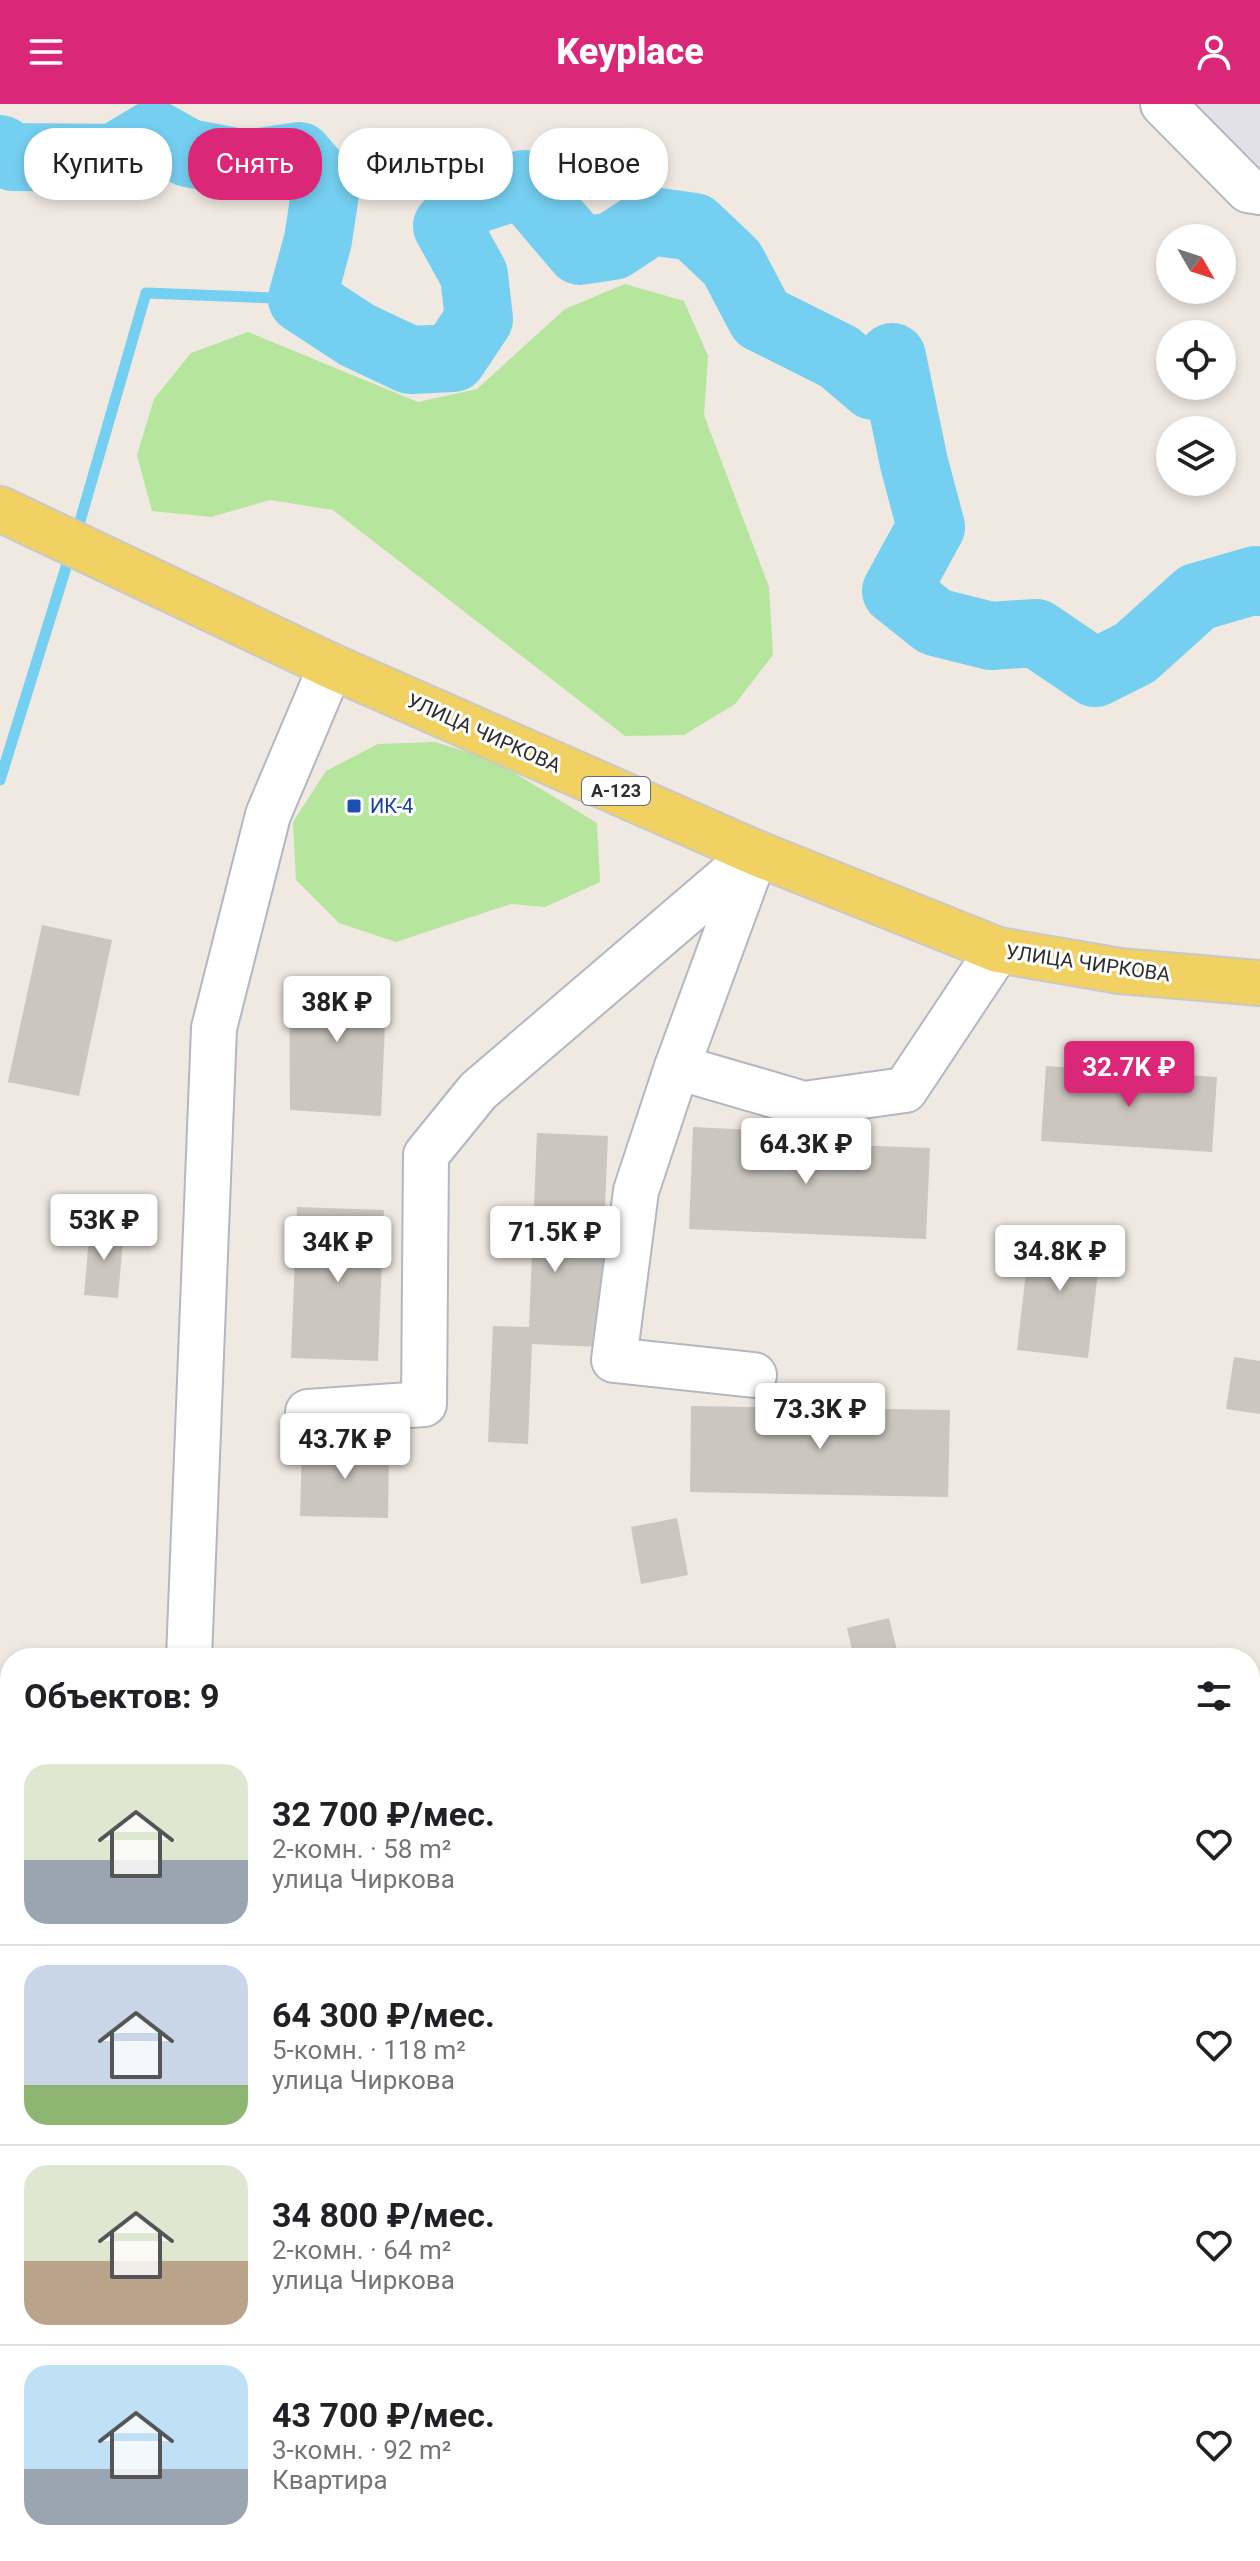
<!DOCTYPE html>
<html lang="ru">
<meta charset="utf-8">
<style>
:root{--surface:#fff;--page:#f6f6f6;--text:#202124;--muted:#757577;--line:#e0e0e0;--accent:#db2777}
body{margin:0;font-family:Roboto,sans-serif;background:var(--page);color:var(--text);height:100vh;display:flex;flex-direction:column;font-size:30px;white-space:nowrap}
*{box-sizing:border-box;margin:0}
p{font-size:26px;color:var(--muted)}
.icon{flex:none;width:44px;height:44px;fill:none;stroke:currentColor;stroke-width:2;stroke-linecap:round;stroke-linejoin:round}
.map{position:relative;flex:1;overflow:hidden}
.panel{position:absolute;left:0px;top:1544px;width:1260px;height:914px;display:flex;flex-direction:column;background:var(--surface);border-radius:32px 32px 0 0;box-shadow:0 4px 12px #0003}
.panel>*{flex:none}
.hud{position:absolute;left:24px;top:24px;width:800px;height:72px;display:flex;gap:16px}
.needle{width:52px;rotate:129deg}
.controls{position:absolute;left:1156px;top:120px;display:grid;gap:16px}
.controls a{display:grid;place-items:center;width:80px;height:80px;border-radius:50%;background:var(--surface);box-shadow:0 4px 12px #0003;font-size:40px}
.price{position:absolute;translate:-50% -68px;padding:0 18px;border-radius:8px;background:#fff;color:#222;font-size:26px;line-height:52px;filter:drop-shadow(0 2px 4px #0008)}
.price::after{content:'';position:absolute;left:50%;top:48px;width:24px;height:18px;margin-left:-12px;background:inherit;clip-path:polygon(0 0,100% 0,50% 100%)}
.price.selected{background:var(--accent);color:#fff}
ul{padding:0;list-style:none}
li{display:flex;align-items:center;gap:24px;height:200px;padding:0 24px}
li+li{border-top:2px solid var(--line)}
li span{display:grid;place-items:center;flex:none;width:224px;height:160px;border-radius:24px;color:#555}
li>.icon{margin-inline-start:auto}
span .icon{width:96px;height:96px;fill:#fffc;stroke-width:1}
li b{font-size:34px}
h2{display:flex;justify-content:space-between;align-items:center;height:96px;padding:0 24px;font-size:34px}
.tag{padding:0 28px;border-radius:32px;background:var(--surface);box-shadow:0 4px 12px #0003;font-size:28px;line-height:72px}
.tag.selected{background:var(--accent);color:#fff}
header{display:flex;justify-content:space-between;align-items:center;height:104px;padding:0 24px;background:var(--accent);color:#fff;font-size:36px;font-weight:800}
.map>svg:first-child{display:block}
.industrial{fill:#e3e1e8}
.green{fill:#b6e59e}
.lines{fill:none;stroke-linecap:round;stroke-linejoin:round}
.stream{stroke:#75cff0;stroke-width:11}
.river{stroke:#75cff0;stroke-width:68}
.building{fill:#cbc7bf}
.minor-casing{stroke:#b4b7c1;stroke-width:48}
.major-casing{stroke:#c9c9c9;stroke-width:48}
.minor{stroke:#fff;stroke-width:44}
.major{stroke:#f2d163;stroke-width:44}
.transit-dot{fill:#1a4fb4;stroke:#fff;stroke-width:3}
.labels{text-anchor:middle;stroke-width:6;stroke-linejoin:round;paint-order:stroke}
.shield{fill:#fff;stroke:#6d6d6d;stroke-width:2}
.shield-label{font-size:18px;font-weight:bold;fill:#2e2e2e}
.street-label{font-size:20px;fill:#2e2e2e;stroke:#fff}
.transit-label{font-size:20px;fill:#164399;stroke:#fff;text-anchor:start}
</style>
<header><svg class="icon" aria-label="menu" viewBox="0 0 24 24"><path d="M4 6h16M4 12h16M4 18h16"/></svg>Keyplace<svg class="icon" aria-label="person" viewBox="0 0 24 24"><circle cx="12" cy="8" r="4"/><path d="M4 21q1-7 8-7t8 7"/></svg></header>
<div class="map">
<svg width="1260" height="2457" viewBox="0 0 1260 2457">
<rect width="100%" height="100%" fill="#efe9e1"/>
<!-- industrial -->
<path class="industrial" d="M 1197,0 L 1260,0 L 1260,77 L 1197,7 Z"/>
<!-- green -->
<g class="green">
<path d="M 625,180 L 684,197 L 708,252 L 704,311 L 769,483 L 773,551 L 735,600 L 684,631 L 625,632 L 333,406 L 270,396 L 211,413 L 152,407 L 137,351 L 154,295 L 191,249 L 248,228 L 418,298 L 477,285 L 565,205 Z"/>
<path d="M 435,638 L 493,656 L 597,719 L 600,778 L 545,803 L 511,800 L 396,838 L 339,819 L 296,776 L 293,718 L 326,667 L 378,640 Z"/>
</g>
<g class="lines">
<!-- stream -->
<g class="stream">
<path d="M 76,431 L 146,189 L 302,195"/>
<path d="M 0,676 L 71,447"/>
</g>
<!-- river -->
<path class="river" d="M 0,45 L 13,53 L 114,54 L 154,30 L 188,49 L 246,60 L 299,52 L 326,83 L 318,136 L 302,195 L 357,231 L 410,256 L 453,254 L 479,215 L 474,171 L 447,122 L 471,97 L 523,80 L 580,147 L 613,142 L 651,117 L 694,123 L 732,159 L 761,214 L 839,253 L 873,282 L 892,253 L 914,359 L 931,423 L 896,487 L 935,518 L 991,532 L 1036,529 L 1095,569 L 1135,549 L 1197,493 L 1256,476 L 1260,478"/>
</g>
<!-- building -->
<g class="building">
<path d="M 42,821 L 112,836 L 79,992 L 8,978 Z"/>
<path d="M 289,872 L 387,875 L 381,1012 L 290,1006 Z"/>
<path d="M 1046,962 L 1217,973 L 1212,1048 L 1041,1037 Z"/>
<path d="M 693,1023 L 798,1028 L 798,1039 L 930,1044 L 926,1135 L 689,1125 Z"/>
<path d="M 537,1029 L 608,1032 L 599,1243 L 532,1240 L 528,1340 L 488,1338 L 493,1222 L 529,1223 Z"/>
<path d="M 297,1103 L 384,1106 L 378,1257 L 291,1254 Z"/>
<path d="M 90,1122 L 124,1125 L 118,1194 L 84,1191 Z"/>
<path d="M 1031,1124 L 1102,1132 L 1088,1254 L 1017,1246 Z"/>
<path d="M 1234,1253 L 1260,1257 L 1260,1310 L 1226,1305 Z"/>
<path d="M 691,1302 L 950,1306 L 948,1393 L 690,1388 Z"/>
<path d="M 302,1340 L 389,1342 L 388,1414 L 300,1412 Z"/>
<path d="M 677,1414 L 688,1471 L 641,1480 L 631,1423 Z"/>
<path d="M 889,1514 L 899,1554 L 854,1554 L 847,1524 Z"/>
<path d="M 1260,1872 L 1260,1957 L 1250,1962 L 1250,1877 Z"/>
<path d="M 10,2142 L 10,2222 L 0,2227 L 0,2147 Z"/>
<path d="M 1260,2375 L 1260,2457 L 1078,2457 L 1098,2448 L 1250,2448 L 1250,2380 Z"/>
</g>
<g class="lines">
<defs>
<g id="minor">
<path d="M 1163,0 L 1248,86 L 1260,88"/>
<path d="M 755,751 L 677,963 L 804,1000 L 905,986 L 998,846"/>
<path d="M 677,963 L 636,1087 L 614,1256 L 754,1271"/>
<path d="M 308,1308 L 424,1300 L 426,1051 L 478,987 L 756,749"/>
<path d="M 189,1554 L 214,924 L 268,711 L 331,562"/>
</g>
<path id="major" d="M 0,405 L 331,562 L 756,749 L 998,846 L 1120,867 L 1260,879"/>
</defs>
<!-- minor casing -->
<use href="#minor" class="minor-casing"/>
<!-- major casing -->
<use href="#major" class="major-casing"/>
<!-- minor -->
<use href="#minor" class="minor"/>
<!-- major -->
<use href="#major" class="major"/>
</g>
<!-- markers -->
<rect class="transit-dot" x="346" y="694" width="16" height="16" rx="4"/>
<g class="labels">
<!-- shield labels -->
<rect class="shield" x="582" y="673" width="68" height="28" rx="6"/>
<g class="shield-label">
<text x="616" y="693">А-123</text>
</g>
<!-- street labels -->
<g class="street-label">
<text transform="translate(484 629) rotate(24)" y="7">УЛИЦА ЧИРКОВА</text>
<text transform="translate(1088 859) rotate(8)" y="7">УЛИЦА ЧИРКОВА</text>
</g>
<!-- transit labels -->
<g class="transit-label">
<text x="370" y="709">ИК-4</text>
</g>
</g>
</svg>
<div class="controls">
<a><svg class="needle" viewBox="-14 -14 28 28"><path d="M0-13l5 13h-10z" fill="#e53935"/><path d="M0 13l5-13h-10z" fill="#757577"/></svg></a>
<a><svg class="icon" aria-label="locate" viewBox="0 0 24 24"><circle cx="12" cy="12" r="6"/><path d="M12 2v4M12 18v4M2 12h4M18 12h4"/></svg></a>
<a><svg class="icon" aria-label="layers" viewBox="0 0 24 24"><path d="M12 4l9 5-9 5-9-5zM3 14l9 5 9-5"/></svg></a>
</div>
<b class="price" style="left:337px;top:940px">38K ₽</b>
<b class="price selected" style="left:1129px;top:1005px">32.7K ₽</b>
<b class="price" style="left:806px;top:1082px">64.3K ₽</b>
<b class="price" style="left:104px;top:1158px">53K ₽</b>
<b class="price" style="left:555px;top:1170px">71.5K ₽</b>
<b class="price" style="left:338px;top:1180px">34K ₽</b>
<b class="price" style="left:1060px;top:1189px">34.8K ₽</b>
<b class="price" style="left:820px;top:1347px">73.3K ₽</b>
<b class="price" style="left:345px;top:1377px">43.7K ₽</b>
<div class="hud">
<a class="tag">Купить</a>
<a class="tag selected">Снять</a>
<a class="tag">Фильтры</a>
<a class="tag">Новое</a>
</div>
<section class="panel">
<h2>Объектов: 9<svg class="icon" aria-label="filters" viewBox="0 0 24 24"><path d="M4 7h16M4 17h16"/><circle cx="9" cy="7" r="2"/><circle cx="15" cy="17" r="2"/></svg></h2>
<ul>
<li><span style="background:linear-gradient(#dfe7d0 60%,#9aa5b1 0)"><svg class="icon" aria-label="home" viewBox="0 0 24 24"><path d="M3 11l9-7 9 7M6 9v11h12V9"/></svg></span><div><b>32 700 ₽/мес.</b><p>2-комн. · 58 m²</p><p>улица Чиркова</p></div><svg class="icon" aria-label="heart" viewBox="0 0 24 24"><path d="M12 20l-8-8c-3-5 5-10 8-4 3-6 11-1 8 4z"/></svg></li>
<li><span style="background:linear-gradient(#c9d6e8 75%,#8fb573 0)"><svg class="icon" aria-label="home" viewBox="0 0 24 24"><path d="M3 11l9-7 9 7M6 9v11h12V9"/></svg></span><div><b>64 300 ₽/мес.</b><p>5-комн. · 118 m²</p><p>улица Чиркова</p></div><svg class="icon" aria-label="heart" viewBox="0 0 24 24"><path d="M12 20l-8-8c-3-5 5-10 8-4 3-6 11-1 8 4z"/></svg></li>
<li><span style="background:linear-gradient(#dfe7d0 60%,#b9a48a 0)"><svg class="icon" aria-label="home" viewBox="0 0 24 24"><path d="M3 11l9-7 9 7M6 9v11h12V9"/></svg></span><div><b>34 800 ₽/мес.</b><p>2-комн. · 64 m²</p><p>улица Чиркова</p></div><svg class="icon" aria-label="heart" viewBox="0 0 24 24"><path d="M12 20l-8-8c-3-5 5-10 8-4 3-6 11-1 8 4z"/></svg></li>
<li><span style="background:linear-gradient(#bfe0f5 65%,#9aa5b1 0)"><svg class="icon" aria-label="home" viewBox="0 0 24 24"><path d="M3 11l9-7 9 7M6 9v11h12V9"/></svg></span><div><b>43 700 ₽/мес.</b><p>3-комн. · 92 m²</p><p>Квартира</p></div><svg class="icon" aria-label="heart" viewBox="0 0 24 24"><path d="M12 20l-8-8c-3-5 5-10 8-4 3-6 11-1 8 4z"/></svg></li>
</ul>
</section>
</div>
